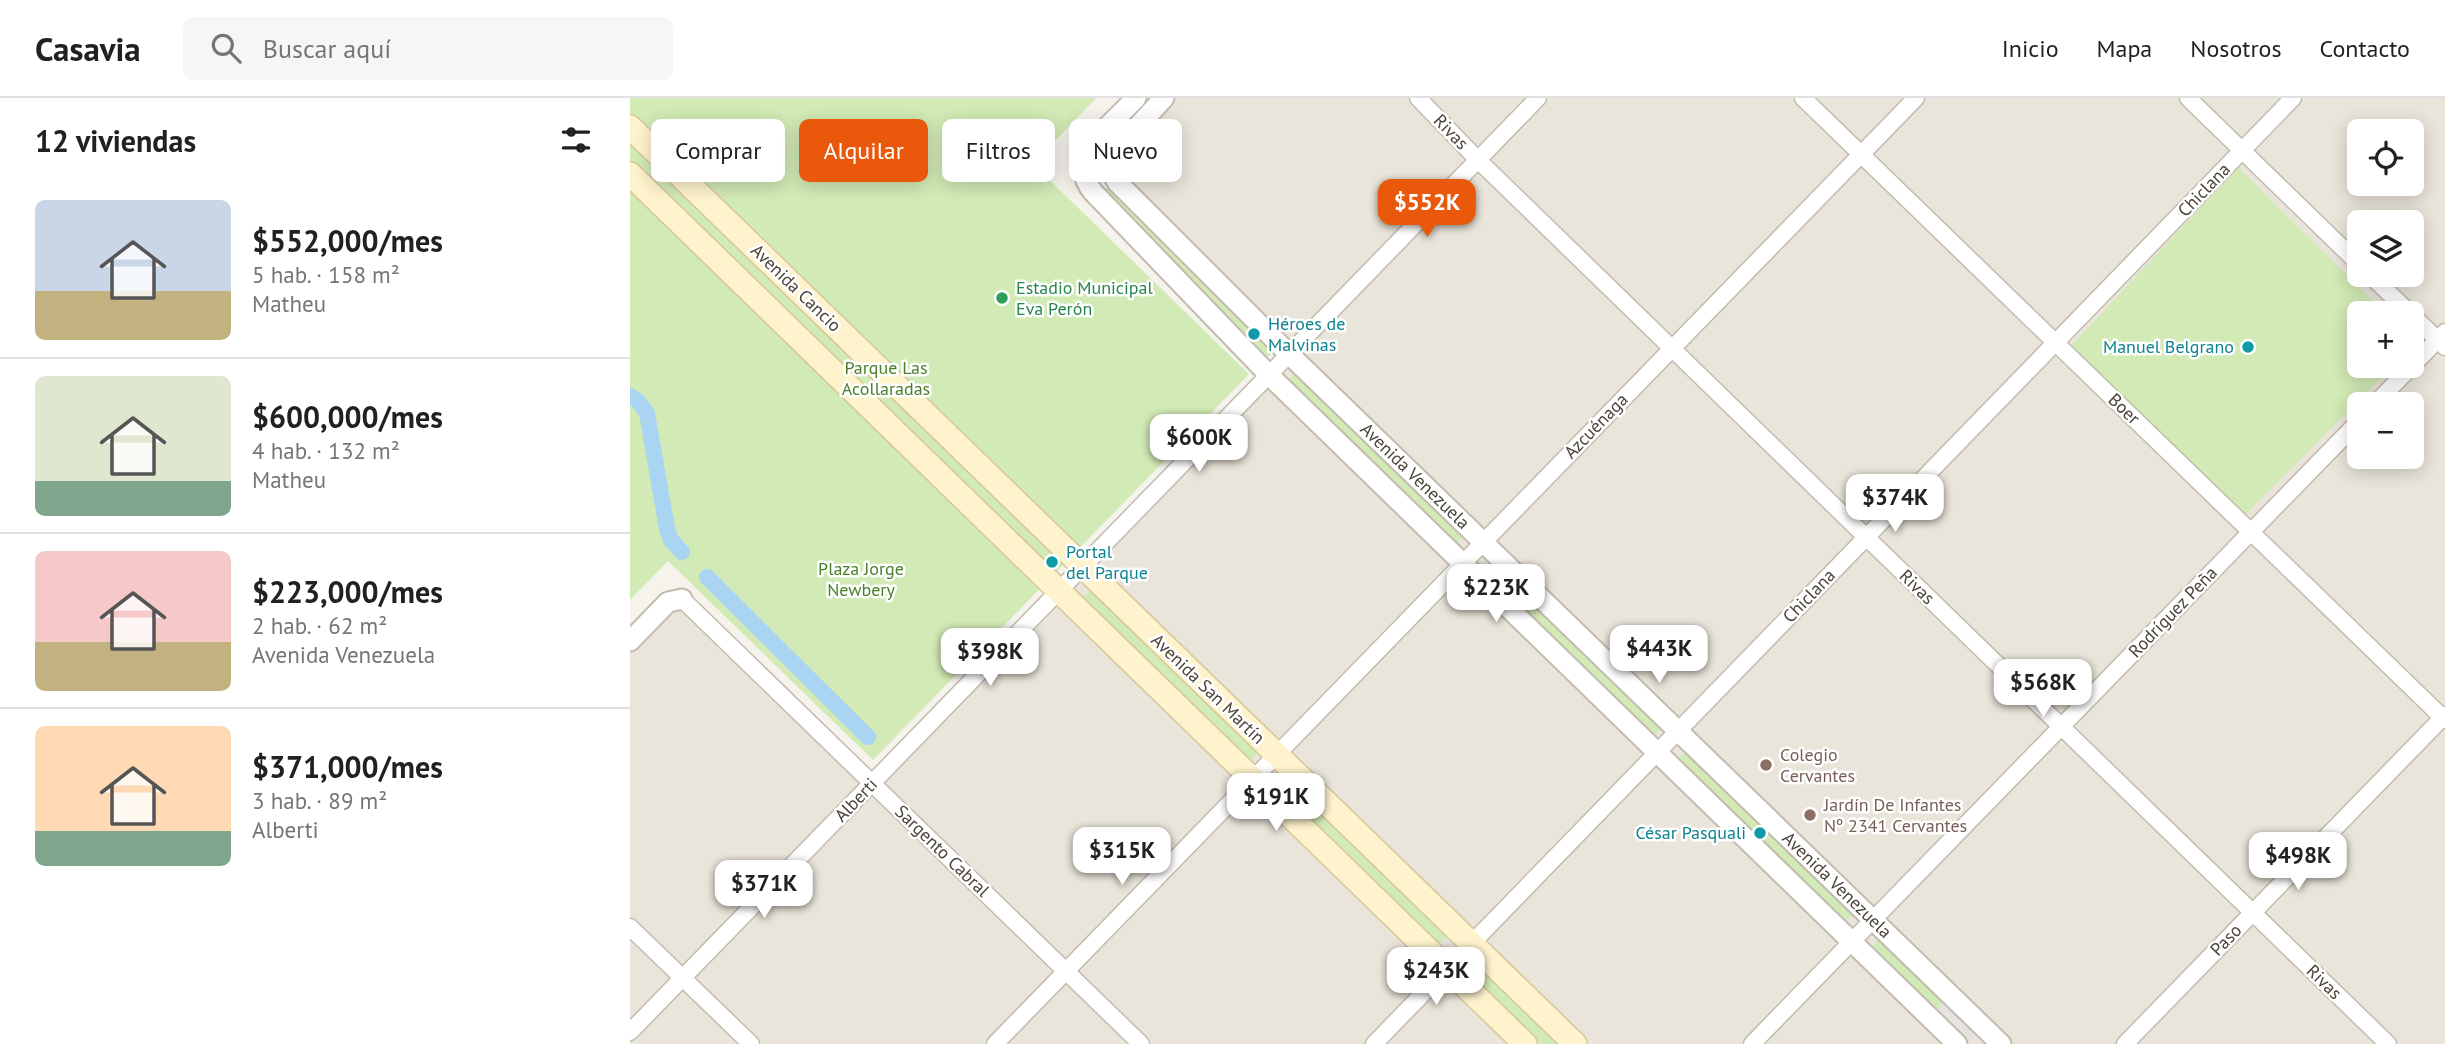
<!DOCTYPE html>
<html lang="es">
<meta charset="utf-8">
<style>
:root{--surface:#fff;--page:#f6f6f6;--text:#202124;--muted:#757577;--line:#e0e0e0;--accent:#ea580c}
body{margin:0;font-family:"PT Sans",sans-serif;background:var(--page);color:var(--text);height:100vh;display:flex;flex-direction:column;font-size:26px;white-space:nowrap}
*{box-sizing:border-box;margin:0}
p{font-size:23px;color:var(--muted)}
.icon{flex:none;width:38px;height:38px;fill:none;stroke:currentColor;stroke-width:2;stroke-linecap:round;stroke-linejoin:round}
.map{position:relative;flex:1;overflow:hidden}
.details{display:flex;flex-direction:column;background:var(--surface);width:630px}
.details>*{flex:none}
.hud{position:absolute;left:21px;top:21px;width:665px;height:63px;display:flex;gap:14px}
.controls{position:absolute;left:1717px;top:21px;display:grid;gap:14px}
.controls a{display:grid;place-items:center;width:77px;height:77px;border-radius:10px;background:var(--surface);box-shadow:0 4px 18px #0003;font-size:35px}
.price{position:absolute;translate:-50% -60px;padding:0 16px;border-radius:14px;background:#fff;color:#222;font-size:23px;line-height:46px;filter:drop-shadow(0 2px 4px #0008)}
.price::after{content:'';position:absolute;left:50%;top:42px;width:21px;height:16px;margin-left:-10px;background:inherit;clip-path:polygon(0 0,100% 0,50% 100%)}
.price.selected{background:var(--accent);color:#fff}
ul{padding:0;list-style:none}
li{display:flex;align-items:center;gap:21px;height:175px;padding:0 35px}
li+li{border-top:2px solid var(--line)}
li span{display:grid;place-items:center;flex:none;width:196px;height:140px;border-radius:10px;color:#555}
li>.icon{margin-inline-start:auto}
span .icon{width:84px;height:84px;fill:#fffc;stroke-width:1}
li b{font-size:30px}
h2{display:flex;justify-content:space-between;align-items:center;height:84px;padding:0 35px;font-size:30px}
.pill{padding:0 24px;border-radius:10px;background:var(--surface);box-shadow:0 4px 18px #0003;font-size:24px;line-height:63px}
.pill.selected{background:var(--accent);color:#fff}
header{display:flex;align-items:center;gap:42px;box-sizing:border-box;height:98px;padding:0 35px;background:var(--surface);border-bottom:2px solid var(--line)}
header strong{font-size:33px}
nav{display:flex;gap:38px;margin-inline-start:auto;font-size:24px}
.search{width:490px;height:63px;background:var(--page);display:flex;align-items:center;gap:18px;box-sizing:border-box;padding:0 24px;border-radius:10px;color:var(--muted);font-size:26px}
main{display:flex;flex:1;min-height:0}
.map>svg:first-child{display:block}
.residential{fill:#eae5da;fill-rule:evenodd}
.green{fill:#d2eab5}
.parking{fill:#e5e3e0}
.lines{fill:none;stroke-linecap:round;stroke-linejoin:round}
.canal{stroke:#a9d4f2;stroke-width:16}
.minor-casing{stroke:#c2bbae;stroke-width:19}
.tertiary-casing{stroke:#c2bbae;stroke-width:23}
.secondary-casing{stroke:#d6c79b;stroke-width:26}
.minor{stroke:#fff;stroke-width:16}
.tertiary{stroke:#fff;stroke-width:19}
.secondary{stroke:#fff3cd;stroke-width:23}
.leisure-dot{fill:#2e9e5b;stroke:#fff;stroke-width:2.5}
.culture-dot{fill:#0f9aa8;stroke:#fff;stroke-width:2.5}
.education-dot{fill:#8d6e63;stroke:#fff;stroke-width:2.5}
.labels{text-anchor:middle;stroke-width:5;stroke-linejoin:round;paint-order:stroke}
.street-label{font-size:18px;fill:#4b4439;stroke:#fff}
.leisure-label{font-size:18px;fill:#27864d;stroke:#fff;text-anchor:start}
.culture-label{font-size:18px;fill:#0d838f;stroke:#fff;text-anchor:start}
.park-label{font-size:18px;fill:#4a7f2a;stroke:#fff}
.education-label{font-size:18px;fill:#785e54;stroke:#fff;text-anchor:start}
</style>
<header>
<strong>Casavia</strong>
<div class="search"><svg class="icon" aria-label="search" viewBox="0 0 24 24"><circle cx="10" cy="10" r="6"/><path d="M15 15l6 6"/></svg>Buscar aquí</div>
<nav><a>Inicio</a><a>Mapa</a><a>Nosotros</a><a>Contacto</a></nav>
</header>
<main>
<section class="details">
<h2>12 viviendas<svg class="icon" aria-label="filters" viewBox="0 0 24 24"><path d="M4 7h16M4 17h16"/><circle cx="9" cy="7" r="2"/><circle cx="15" cy="17" r="2"/></svg></h2>
<ul>
<li><span style="background:linear-gradient(#c9d6e8 65%,#c2b280 0)"><svg class="icon" aria-label="home" viewBox="0 0 24 24"><path d="M3 11l9-7 9 7M6 9v11h12V9"/></svg></span><div><b>$552,000/mes</b><p>5 hab. · 158 m²</p><p>Matheu</p></div></li>
<li><span style="background:linear-gradient(#dfe7d0 75%,#7fa58c 0)"><svg class="icon" aria-label="home" viewBox="0 0 24 24"><path d="M3 11l9-7 9 7M6 9v11h12V9"/></svg></span><div><b>$600,000/mes</b><p>4 hab. · 132 m²</p><p>Matheu</p></div></li>
<li><span style="background:linear-gradient(#f6c9c9 65%,#c2b280 0)"><svg class="icon" aria-label="home" viewBox="0 0 24 24"><path d="M3 11l9-7 9 7M6 9v11h12V9"/></svg></span><div><b>$223,000/mes</b><p>2 hab. · 62 m²</p><p>Avenida Venezuela</p></div></li>
<li><span style="background:linear-gradient(#ffd9b3 75%,#7fa58c 0)"><svg class="icon" aria-label="home" viewBox="0 0 24 24"><path d="M3 11l9-7 9 7M6 9v11h12V9"/></svg></span><div><b>$371,000/mes</b><p>3 hab. · 89 m²</p><p>Alberti</p></div></li>
</ul>
</section>
<div class="map">
<svg width="1815" height="946" viewBox="0 0 1815 946">
<rect width="100%" height="100%" fill="#f6f3ec"/>
<!-- residential -->
<path class="residential" d="M 534,0 L 1815,0 L 1815,946 L 0,946 L 0,543 L 52,501 L 242,685 L 659,256 L 481,66 ZM 1729,33 L 1782,33 L 1782,86 L 1729,86 ZM 1729,124 L 1782,124 L 1782,177 L 1729,177 ZM 1729,215 L 1782,215 L 1782,268 L 1729,268 ZM 1729,306 L 1782,306 L 1782,359 L 1729,359 Z"/>
<!-- green -->
<g class="green">
<path d="M 0,0 L 466,0 L 403,66 L 619,276 L 243,662 L 38,463 L 0,502 Z"/>
<path d="M 1608,70 L 1755,215 L 1729,215 L 1729,268 L 1763,268 L 1612,420 L 1438,251 Z"/>
<path d="M 480,87 L 649,249 L 638,259 L 470,97 Z"/>
<path d="M 667,274 L 835,436 L 825,446 L 656,284 Z"/>
<path d="M 865,466 L 1034,628 L 1023,638 L 855,477 Z"/>
<path d="M 460,492 L 629,654 L 618,664 L 450,502 Z"/>
<path d="M 1056,653 L 1224,815 L 1214,825 L 1046,663 Z"/>
<path d="M 650,675 L 819,837 L 808,847 L 640,685 Z"/>
<path d="M 1249,841 L 1314,904 L 1303,915 L 1239,852 Z"/>
<path d="M 853,870 L 932,946 L 911,946 L 842,880 Z"/>
</g>
<!-- parking -->
<path class="parking" d="M 1314,904 L 1346,936 L 1336,946 L 1303,915 Z"/>
<g class="lines">
<!-- canal -->
<g class="canal">
<path d="M 0,298 L 8,303 L 17,315 L 37,431 L 41,442 L 52,454"/>
<path d="M 77,479 L 238,639"/>
</g>
<defs>
<g id="minor">
<path d="M 788,0 L 848,62 L 1758,946"/>
<path d="M 1173,0 L 1815,622"/>
<path d="M 1558,0 L 1729,166"/>
<path d="M 1740,177 L 1780,215"/>
<path d="M 1782,217 L 1815,249"/>
<path d="M 1745,306 L 1815,234"/>
<path d="M 52,501 L 511,946"/>
<path d="M 0,829 L 121,946"/>
<path d="M 0,934 L 908,0"/>
<path d="M 365,946 L 1286,0"/>
<path d="M 744,946 L 1663,0"/>
<path d="M 1122,946 L 1729,323"/>
<path d="M 1495,946 L 1815,617"/>
</g>
<g id="tertiary">
<path d="M 506,0 C 484,24 434,60 463,94 L 639,277 L 1327,946"/>
<path d="M 534,0 L 482,56 L 482,75 L 487,84 L 659,256 L 1371,946"/>
<path d="M 0,543 L 38,504 L 52,501"/>
</g>
<g id="secondary">
<path d="M 0,29 L 945,946"/>
<path d="M 0,76 L 895,946"/>
</g>
</defs>
<!-- minor casing -->
<use href="#minor" class="minor-casing"/>
<!-- tertiary casing -->
<use href="#tertiary" class="tertiary-casing"/>
<!-- secondary casing -->
<use href="#secondary" class="secondary-casing"/>
<!-- minor -->
<use href="#minor" class="minor"/>
<!-- tertiary -->
<use href="#tertiary" class="tertiary"/>
<!-- secondary -->
<use href="#secondary" class="secondary"/>
</g>
<!-- markers -->
<circle class="leisure-dot" cx="372" cy="200" r="7"/>
<g class="culture-dot">
<circle cx="624" cy="236" r="7"/>
<circle cx="1618" cy="249" r="7"/>
<circle cx="422" cy="464" r="7"/>
<circle cx="1130" cy="735" r="7"/>
</g>
<g class="education-dot">
<circle cx="1136" cy="667" r="7"/>
<circle cx="1180" cy="717" r="7"/>
</g>
<g class="labels">
<!-- street labels -->
<g class="street-label">
<text transform="translate(821 34) rotate(46)" y="6">Rivas</text>
<text transform="translate(1574 92) rotate(-46)" y="6">Chiclana</text>
<text transform="translate(166 190) rotate(44)" y="6">Avenida Cancio</text>
<text transform="translate(1494 311) rotate(44)" y="6">Boer</text>
<text transform="translate(966 328) rotate(-46)" y="6">Azcuénaga</text>
<text transform="translate(785 378) rotate(44)" y="6">Avenida Venezuela</text>
<text transform="translate(1287 489) rotate(44)" y="6">Rivas</text>
<text transform="translate(1179 498) rotate(-46)" y="6">Chiclana</text>
<text transform="translate(1543 514) rotate(-46)" y="6">Rodríguez Peña</text>
<text transform="translate(578 591) rotate(44)" y="6">Avenida San Martín</text>
<text transform="translate(226 702) rotate(-46)" y="6">Alberti</text>
<text transform="translate(312 753) rotate(44)" y="6">Sargento Cabral</text>
<text transform="translate(1207 787) rotate(44)" y="6">Avenida Venezuela</text>
<text transform="translate(1596 842) rotate(-46)" y="6">Paso</text>
<text transform="translate(1694 884) rotate(44)" y="6">Rivas</text>
</g>
<!-- leisure labels -->
<g class="leisure-label">
<text x="386" y="196">Estadio Municipal<tspan x="386" dy="21">Eva Perón</tspan></text>
</g>
<!-- culture labels -->
<g class="culture-label">
<text x="638" y="232">Héroes de<tspan x="638" dy="21">Malvinas</tspan></text>
<text x="1604" y="255" text-anchor="end">Manuel Belgrano</text>
<text x="436" y="460">Portal<tspan x="436" dy="21">del Parque</tspan></text>
<text x="1116" y="741" text-anchor="end">César Pasquali</text>
</g>
<!-- park labels -->
<g class="park-label">
<text x="256" y="276">Parque Las<tspan x="256" dy="21">Acollaradas</tspan></text>
<text x="231" y="477">Plaza Jorge<tspan x="231" dy="21">Newbery</tspan></text>
</g>
<!-- education labels -->
<g class="education-label">
<text x="1150" y="663">Colegio<tspan x="1150" dy="21">Cervantes</tspan></text>
<text x="1194" y="713">Jardín De Infantes<tspan x="1194" dy="21">Nº 2341 Cervantes</tspan></text>
</g>
</g>
</svg>
<div class="controls">
<a><svg class="icon" aria-label="locate" viewBox="0 0 24 24"><circle cx="12" cy="12" r="6"/><path d="M12 2v4M12 18v4M2 12h4M18 12h4"/></svg></a>
<a><svg class="icon" aria-label="layers" viewBox="0 0 24 24"><path d="M12 4l9 5-9 5-9-5zM3 14l9 5 9-5"/></svg></a>
<a>+</a>
<a>−</a>
</div>
<b class="price selected" style="left:797px;top:141px">$552K</b>
<b class="price" style="left:569px;top:376px">$600K</b>
<b class="price" style="left:1265px;top:436px">$374K</b>
<b class="price" style="left:866px;top:526px">$223K</b>
<b class="price" style="left:1029px;top:587px">$443K</b>
<b class="price" style="left:360px;top:590px">$398K</b>
<b class="price" style="left:1413px;top:621px">$568K</b>
<b class="price" style="left:646px;top:735px">$191K</b>
<b class="price" style="left:492px;top:789px">$315K</b>
<b class="price" style="left:1668px;top:794px">$498K</b>
<b class="price" style="left:134px;top:822px">$371K</b>
<b class="price" style="left:806px;top:909px">$243K</b>
<div class="hud">
<a class="pill">Comprar</a>
<a class="pill selected">Alquilar</a>
<a class="pill">Filtros</a>
<a class="pill">Nuevo</a>
</div>
</div>
</main>
